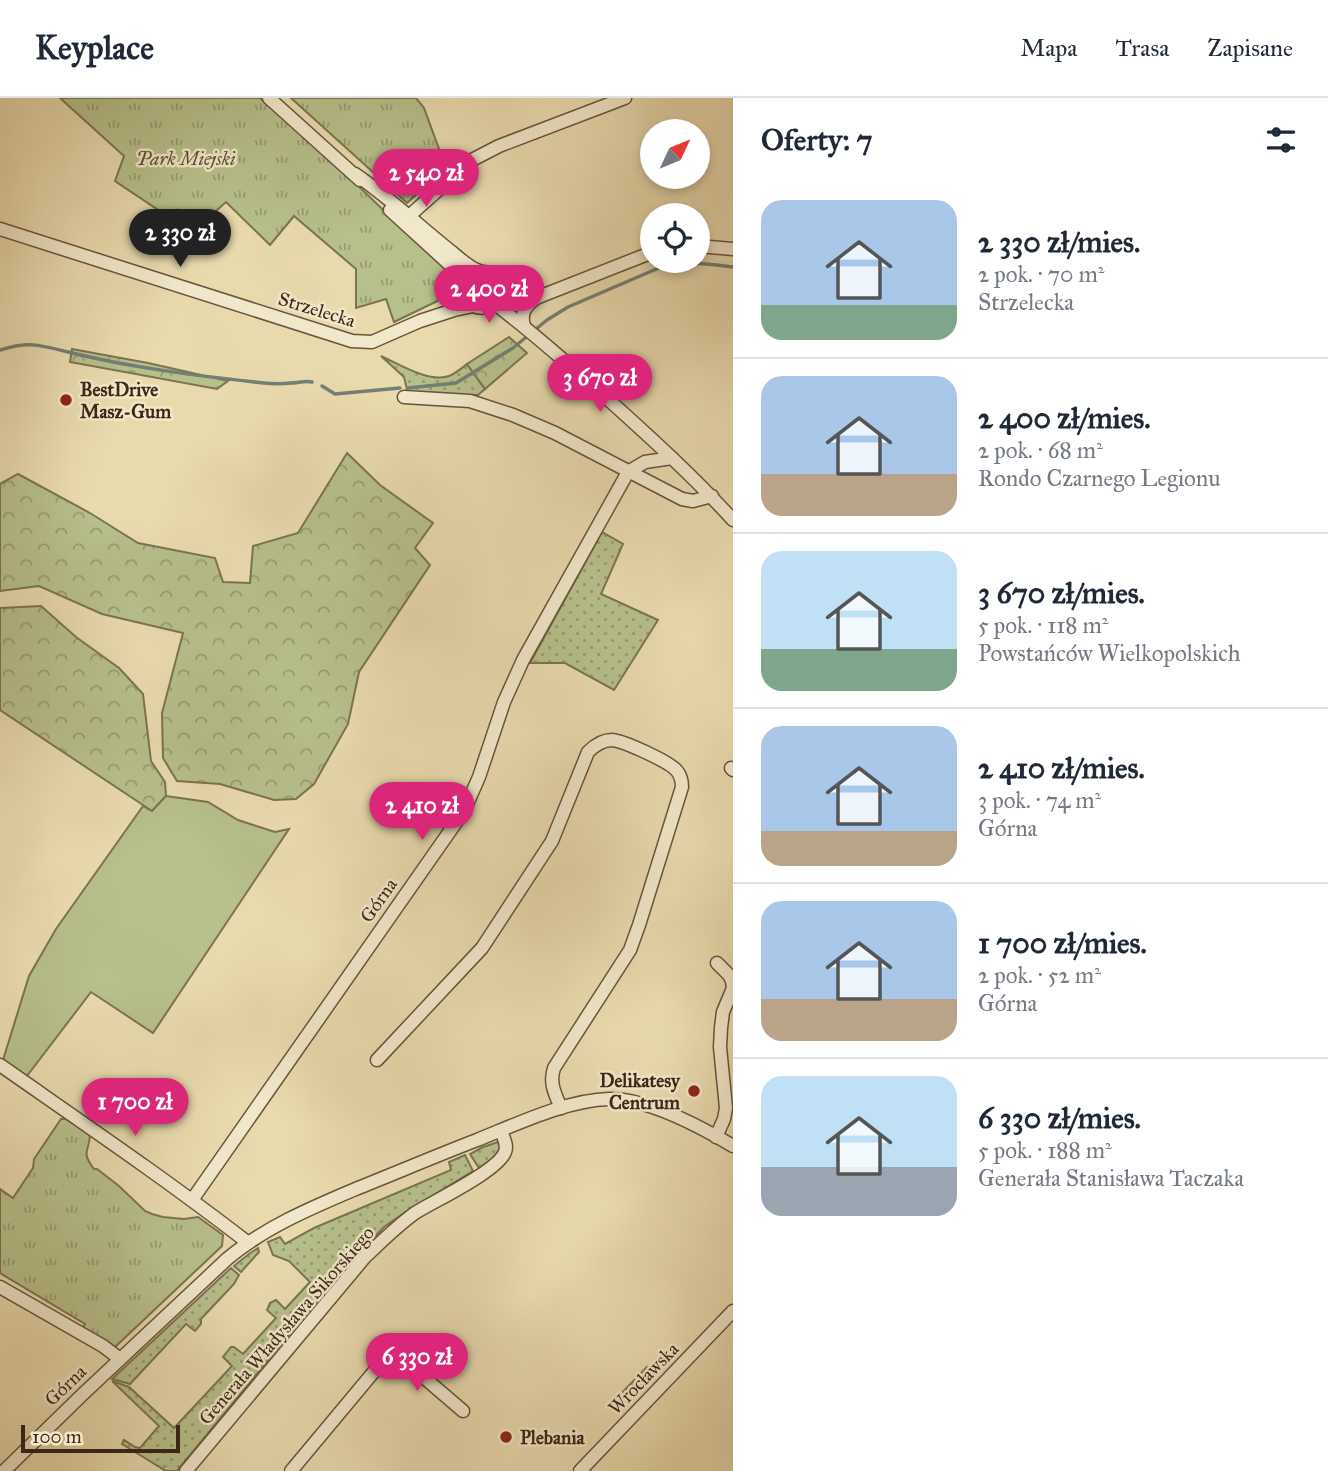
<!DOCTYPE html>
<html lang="pl">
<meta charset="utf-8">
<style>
:root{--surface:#fff;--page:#f2f2f3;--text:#1f2937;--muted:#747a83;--line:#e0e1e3;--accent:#db2777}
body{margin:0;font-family:"IM FELL Great Primer",serif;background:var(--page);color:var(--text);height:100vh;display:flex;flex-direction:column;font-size:26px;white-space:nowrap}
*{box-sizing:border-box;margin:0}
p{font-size:23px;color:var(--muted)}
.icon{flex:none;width:38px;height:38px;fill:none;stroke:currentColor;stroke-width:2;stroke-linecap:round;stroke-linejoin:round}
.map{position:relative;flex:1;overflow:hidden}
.side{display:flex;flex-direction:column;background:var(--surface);width:595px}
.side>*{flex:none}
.needle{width:46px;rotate:46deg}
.fabs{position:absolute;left:640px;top:21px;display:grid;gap:14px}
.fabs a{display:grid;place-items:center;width:70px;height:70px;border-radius:50%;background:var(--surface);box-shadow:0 4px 10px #0003;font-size:35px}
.scale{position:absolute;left:21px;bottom:18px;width:159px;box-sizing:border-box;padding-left:7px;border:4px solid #3c2815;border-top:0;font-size:19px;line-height:24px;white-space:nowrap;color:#3c2815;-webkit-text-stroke:5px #f1e7ca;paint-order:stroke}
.price{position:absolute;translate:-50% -60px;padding:0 16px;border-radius:24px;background:var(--accent);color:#fff;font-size:23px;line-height:46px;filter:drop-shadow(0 2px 4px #0008)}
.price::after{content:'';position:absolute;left:50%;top:42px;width:21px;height:16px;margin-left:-10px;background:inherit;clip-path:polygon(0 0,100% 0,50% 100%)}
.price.on{background:#222;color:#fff}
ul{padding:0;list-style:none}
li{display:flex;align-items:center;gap:21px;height:175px;padding:0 28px}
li+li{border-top:2px solid var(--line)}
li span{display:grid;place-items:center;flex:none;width:196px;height:140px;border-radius:21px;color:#555}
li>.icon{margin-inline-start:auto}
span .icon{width:84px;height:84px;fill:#fffc;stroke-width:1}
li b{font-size:30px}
h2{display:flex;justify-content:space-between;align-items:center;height:84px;padding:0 28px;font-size:30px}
header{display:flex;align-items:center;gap:42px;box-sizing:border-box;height:98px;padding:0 35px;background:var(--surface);border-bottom:2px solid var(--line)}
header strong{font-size:33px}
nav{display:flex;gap:38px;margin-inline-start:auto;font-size:24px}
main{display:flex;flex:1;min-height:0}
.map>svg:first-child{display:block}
.grass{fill:url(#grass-dots);stroke:#7a7450;stroke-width:2}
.forest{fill:url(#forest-crowns);stroke:#7a7450;stroke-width:2}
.park{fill:url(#park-tufts);stroke:#7a7450;stroke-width:2}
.pitch{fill:#b7bf8a;stroke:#7a7450;stroke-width:2}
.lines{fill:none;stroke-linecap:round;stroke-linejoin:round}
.stream{stroke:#747f74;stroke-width:3.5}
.minor-casing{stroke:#67543b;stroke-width:15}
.minor{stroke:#f1e7ca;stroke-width:12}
.poi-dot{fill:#8f2418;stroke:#f1e7ca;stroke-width:2.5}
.labels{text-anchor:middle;stroke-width:5;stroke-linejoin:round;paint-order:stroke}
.park-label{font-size:19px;font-style:italic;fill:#5b4e32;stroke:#f1e7ca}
.street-label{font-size:19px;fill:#3c2815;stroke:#f1e7ca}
.poi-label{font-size:19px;font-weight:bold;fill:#3c2815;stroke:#f1e7ca;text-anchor:start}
</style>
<header>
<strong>Keyplace</strong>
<nav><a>Mapa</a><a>Trasa</a><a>Zapisane</a></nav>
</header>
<main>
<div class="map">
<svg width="733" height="1373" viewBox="0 0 733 1373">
<defs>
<pattern id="grass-dots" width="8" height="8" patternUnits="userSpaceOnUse" patternTransform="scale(1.75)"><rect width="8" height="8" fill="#b7bf8a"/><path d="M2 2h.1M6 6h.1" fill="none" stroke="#969b70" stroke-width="1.8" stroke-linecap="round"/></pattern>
<pattern id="forest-crowns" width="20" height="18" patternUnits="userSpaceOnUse" patternTransform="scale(1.75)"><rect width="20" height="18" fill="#b7bf8a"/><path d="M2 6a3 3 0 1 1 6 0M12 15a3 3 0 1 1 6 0" fill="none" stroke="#969b70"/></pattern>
<pattern id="park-tufts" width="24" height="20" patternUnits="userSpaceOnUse" patternTransform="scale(1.75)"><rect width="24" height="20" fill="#b7bf8a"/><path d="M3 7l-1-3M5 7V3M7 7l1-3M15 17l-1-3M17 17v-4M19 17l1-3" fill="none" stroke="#969b70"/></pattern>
</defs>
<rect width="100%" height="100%" fill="#e9daae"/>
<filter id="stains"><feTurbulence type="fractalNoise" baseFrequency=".00286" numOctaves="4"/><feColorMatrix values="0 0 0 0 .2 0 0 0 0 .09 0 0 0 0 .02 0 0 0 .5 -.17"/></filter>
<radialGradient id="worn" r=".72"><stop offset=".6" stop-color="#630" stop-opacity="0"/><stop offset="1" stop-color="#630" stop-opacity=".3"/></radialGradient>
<!-- grass -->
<g class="grass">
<circle cx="482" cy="192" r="10"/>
<path d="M 381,258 C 399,266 429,285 449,278 C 455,276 462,270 467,266 L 485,291 L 478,297 L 408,296 L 404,279 Z"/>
<path d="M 602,434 L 623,446 L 601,496 L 658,522 L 614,592 L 565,565 L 530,565 Z"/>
<path d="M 498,1044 L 501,1049 L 493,1060 L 479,1070 L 470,1056 L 483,1049 Z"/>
<path d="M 465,1057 L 473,1073 L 404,1115 L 384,1129 L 344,1170 L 177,1373 L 166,1373 L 122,1346 L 124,1342 L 135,1349 L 140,1350 L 159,1328 L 112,1283 L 129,1289 L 174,1330 L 232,1268 L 223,1259 L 231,1249 L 234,1249 L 243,1256 L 276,1220 L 267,1212 L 270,1205 L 276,1202 L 285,1211 L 310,1184 L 289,1163 L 273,1157 L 268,1144 L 280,1139 L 285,1146 L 314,1130 L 451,1072 L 449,1064 Z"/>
<path d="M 258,1150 L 259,1154 L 241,1174 L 234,1168 L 249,1156 Z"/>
<path d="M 231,1170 L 239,1177 L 234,1186 L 201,1221 L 201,1226 L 195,1233 L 186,1226 L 130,1286 L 112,1281 Z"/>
<path d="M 647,1269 L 653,1275 L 623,1306 L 617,1300 Z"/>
</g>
<!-- forest -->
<g class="forest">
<path d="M 509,239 L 527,255 L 485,291 L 467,266 Z"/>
<path d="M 72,251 L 148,265 L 228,283 L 217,291 L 70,264 Z"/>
<path d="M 347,355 L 380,387 L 433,425 L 415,450 L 430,467 L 359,574 L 348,626 L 314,686 L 296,701 L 274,702 L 220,686 L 177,683 L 163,660 L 162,615 L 183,535 L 102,516 L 39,488 L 0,493 L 0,386 L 18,376 L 90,415 L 138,445 L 215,460 L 223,484 L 250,485 L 253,448 L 298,435 Z"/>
<path d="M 41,508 L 76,539 L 119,570 L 143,596 L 151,663 L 165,684 L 166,698 L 152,713 L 0,612 L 0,510 Z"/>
</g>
<!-- park -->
<g class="park">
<path d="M 60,0 L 260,0 L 351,81 L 447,173 L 454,185 L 454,191 L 448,198 L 394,224 L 386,201 L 356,210 L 356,171 L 294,118 L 270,147 L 226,104 L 217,112 L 206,144 L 115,83 L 124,58 Z"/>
<path d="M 291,0 L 416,0 L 424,10 L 446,70 L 407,105 Z"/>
<path d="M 61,1021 L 66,1021 L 90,1036 C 90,1053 80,1053 94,1071 L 97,1071 L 119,1088 L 145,1113 L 152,1116 L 163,1119 L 184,1121 L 198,1119 L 223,1137 L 222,1148 L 114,1250 L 81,1232 L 85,1226 L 0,1175 L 0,1091 L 13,1100 L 33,1070 L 34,1061 Z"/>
</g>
<!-- pitch -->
<path class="pitch" d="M 166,698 L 208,704 L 238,722 L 275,734 L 289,731 L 153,935 L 91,894 L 27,978 L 3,962 L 29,878 L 56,831 L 143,708 L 152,713 Z"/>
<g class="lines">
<!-- stream -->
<g class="stream">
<path d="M 0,252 C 29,243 40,247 68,254 C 132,270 199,278 264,285 C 273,286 282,286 291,285 C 298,285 305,282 312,284"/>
<path d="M 322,288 L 335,296 L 400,290"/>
<path d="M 408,290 L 456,285 L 513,250 L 547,222 L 568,209 L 661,169 C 685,162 709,166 733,169"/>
</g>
<defs>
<g id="minor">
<path d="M 269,0 L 360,82"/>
<path d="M 355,76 C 390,100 420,129 453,155 C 460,161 471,171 480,173 C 486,175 490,173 495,178 C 511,194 494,216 473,208 L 464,198 C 462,186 467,178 478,173"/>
<path d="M 390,112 L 459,175 L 465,184"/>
<path d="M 409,118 L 472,62 L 499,48 L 625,0"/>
<path d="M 0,131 L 352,243 L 372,244 L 420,223 L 454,212 L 473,208"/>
<path d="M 698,148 L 733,151"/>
<path d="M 501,190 C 513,200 521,201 536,200 L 653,154"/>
<path d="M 495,206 C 535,236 572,269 610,303 C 652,341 694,379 733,422"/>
<path d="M 524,228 C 520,214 526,208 536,200"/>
<path d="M 404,299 L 470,303 L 513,317 L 555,335 L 682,401 L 693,403 L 712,398"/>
<path d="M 731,670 L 733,672"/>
<path d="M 377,962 L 482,850 L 552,743 L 588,654 C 595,647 602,642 612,642 C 624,643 670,664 677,673 C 681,678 682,683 682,689 L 639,827 L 630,852 L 554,970 C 549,985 555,996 561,1010"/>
<path d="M 0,967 C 83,1025 167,1082 247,1144"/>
<path d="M 716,1039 L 724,1021 L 726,1010 L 720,949 L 721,930 L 723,914 L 733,890 L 732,883 L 729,877 L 717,865"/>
<path d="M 192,1102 L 464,713 L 479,679 L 504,604 L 523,562 L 628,374 L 645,364 L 672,360"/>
<path d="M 0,1189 L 103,1248 L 120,1261"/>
<path d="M 4,1373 L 83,1296 L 227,1161 C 265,1129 313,1109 358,1090 C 398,1074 438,1057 477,1042 C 517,1026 567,1002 609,1001 C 647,1000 701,1029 733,1048"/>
<path d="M 186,1373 L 365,1159 C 381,1144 397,1128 415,1115 C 434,1103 498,1073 505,1054 C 508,1047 503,1039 501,1033"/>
<path d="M 291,1373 L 392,1252 L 463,1313"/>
<path d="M 580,1373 L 733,1213"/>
</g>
</defs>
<!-- minor casing -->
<use href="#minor" class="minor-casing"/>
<!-- minor -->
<use href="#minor" class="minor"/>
</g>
<!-- markers -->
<g class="poi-dot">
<circle cx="66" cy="302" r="7"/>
<circle cx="694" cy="993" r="7"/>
<circle cx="506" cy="1339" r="7"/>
</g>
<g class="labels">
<!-- park labels -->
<g class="park-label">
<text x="186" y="67">Park Miejski</text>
</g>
<!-- street labels -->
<g class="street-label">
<text transform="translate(317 211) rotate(17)" y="7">Strzelecka</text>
<text transform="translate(378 802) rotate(-55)" y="7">Górna</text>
<text transform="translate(286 1227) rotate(-49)" y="7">Generała Władysława Sikorskiego</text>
<text transform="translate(643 1280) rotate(-46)" y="7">Wrocławska</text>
<text transform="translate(65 1287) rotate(-44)" y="7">Górna</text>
</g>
<!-- poi labels -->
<g class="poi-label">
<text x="80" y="298">BestDrive<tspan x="80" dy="22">Masz-Gum</tspan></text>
<text x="680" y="989" text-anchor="end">Delikatesy<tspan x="680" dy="22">Centrum</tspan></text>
<text x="520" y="1346">Plebania</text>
</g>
</g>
<rect width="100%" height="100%" filter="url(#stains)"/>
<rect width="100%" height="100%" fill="url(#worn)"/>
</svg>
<div class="fabs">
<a><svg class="needle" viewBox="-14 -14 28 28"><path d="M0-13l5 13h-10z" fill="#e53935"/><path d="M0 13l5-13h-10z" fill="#747a83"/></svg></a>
<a><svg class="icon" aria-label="locate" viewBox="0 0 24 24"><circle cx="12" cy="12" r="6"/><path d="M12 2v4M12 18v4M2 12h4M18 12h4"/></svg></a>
</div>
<div class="scale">100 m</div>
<b class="price" style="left:426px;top:111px">2 540 zł</b>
<b class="price on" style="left:180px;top:171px">2 330 zł</b>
<b class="price" style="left:489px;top:227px">2 400 zł</b>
<b class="price" style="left:600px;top:316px">3 670 zł</b>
<b class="price" style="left:422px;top:744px">2 410 zł</b>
<b class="price" style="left:135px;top:1040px">1 700 zł</b>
<b class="price" style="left:417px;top:1295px">6 330 zł</b>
</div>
<section class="side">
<h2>Oferty: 7<svg class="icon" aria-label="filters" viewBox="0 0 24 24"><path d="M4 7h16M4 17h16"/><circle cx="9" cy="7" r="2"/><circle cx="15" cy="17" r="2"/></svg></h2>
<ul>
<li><span style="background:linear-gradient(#a9c7e8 75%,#7fa58c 0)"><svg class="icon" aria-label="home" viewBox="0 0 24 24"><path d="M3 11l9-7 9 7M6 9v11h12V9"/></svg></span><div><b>2 330 zł/mies.</b><p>2 pok. · 70 m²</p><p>Strzelecka</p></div></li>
<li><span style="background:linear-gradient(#a9c7e8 70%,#b9a48a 0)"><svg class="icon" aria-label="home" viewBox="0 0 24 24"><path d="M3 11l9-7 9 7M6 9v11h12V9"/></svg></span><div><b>2 400 zł/mies.</b><p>2 pok. · 68 m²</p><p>Rondo Czarnego Legionu</p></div></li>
<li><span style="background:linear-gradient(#bfe0f5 70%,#7fa58c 0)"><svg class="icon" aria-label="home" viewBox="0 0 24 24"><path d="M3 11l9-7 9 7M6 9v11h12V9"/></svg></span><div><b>3 670 zł/mies.</b><p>5 pok. · 118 m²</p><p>Powstańców Wielkopolskich</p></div></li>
<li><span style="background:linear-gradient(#a9c7e8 75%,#b9a48a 0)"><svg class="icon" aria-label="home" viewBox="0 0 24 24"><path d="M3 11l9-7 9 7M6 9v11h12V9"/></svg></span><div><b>2 410 zł/mies.</b><p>3 pok. · 74 m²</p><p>Górna</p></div></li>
<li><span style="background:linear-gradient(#a9c7e8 70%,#b9a48a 0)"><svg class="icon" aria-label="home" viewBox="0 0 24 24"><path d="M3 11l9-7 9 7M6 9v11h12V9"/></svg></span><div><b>1 700 zł/mies.</b><p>2 pok. · 52 m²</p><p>Górna</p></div></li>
<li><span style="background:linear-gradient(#bfe0f5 65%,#9aa5b1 0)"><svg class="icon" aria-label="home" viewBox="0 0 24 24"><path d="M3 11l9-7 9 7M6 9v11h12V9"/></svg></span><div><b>6 330 zł/mies.</b><p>5 pok. · 188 m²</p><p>Generała Stanisława Taczaka</p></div></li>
</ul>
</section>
</main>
